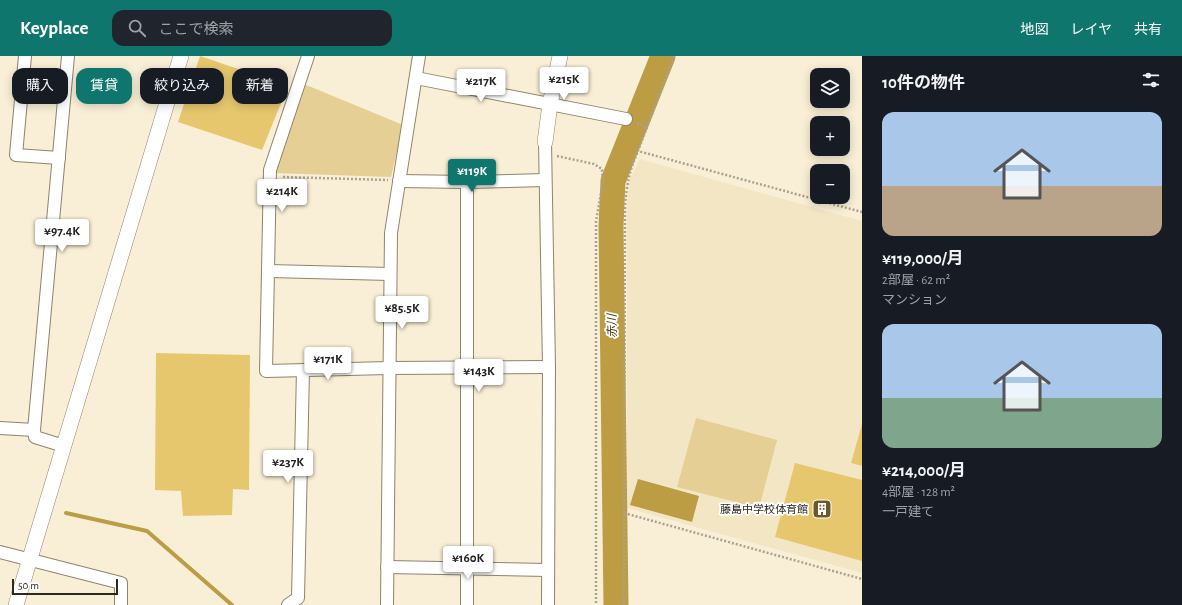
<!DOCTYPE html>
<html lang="ja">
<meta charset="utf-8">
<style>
:root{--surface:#171b24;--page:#20242c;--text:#f1f3f6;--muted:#9ea1a6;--accent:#0f766e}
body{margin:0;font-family:"Alegreya Sans","Noto Sans JP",sans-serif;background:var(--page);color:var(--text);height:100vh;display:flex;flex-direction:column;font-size:15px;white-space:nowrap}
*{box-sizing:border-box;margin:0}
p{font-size:13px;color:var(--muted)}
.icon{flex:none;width:22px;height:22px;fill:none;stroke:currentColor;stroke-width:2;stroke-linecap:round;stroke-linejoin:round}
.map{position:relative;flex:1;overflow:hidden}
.details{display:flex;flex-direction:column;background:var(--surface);width:320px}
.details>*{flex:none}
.guide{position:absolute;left:12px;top:12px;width:380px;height:36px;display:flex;gap:8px}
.controls{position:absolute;left:810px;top:12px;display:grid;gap:8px}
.controls a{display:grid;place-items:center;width:40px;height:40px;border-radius:8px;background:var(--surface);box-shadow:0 2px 10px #0003;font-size:20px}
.scale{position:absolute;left:12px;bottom:10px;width:106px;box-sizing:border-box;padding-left:4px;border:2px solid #2c291f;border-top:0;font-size:11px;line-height:14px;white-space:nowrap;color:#2c291f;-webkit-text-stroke:3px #fff;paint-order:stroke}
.price{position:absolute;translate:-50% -34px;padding:0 9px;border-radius:4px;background:#fff;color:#222;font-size:13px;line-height:26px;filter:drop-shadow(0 1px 2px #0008)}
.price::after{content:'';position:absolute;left:50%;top:24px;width:12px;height:9px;margin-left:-6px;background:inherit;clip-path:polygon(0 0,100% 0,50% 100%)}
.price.selected{background:var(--accent);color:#fff}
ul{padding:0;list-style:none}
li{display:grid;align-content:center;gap:8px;height:212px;padding:0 20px}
li span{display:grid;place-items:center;height:124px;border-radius:12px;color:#555}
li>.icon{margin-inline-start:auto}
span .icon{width:72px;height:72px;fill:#fffc;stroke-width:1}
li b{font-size:17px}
h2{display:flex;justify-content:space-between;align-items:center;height:48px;padding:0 20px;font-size:17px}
.tag{padding:0 14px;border-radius:12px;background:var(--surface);box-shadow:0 2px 10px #0003;font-size:14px;line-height:36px}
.tag.selected{background:var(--accent);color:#fff}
header{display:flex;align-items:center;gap:24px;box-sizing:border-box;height:56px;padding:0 20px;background:var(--accent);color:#fff}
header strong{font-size:19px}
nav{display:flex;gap:22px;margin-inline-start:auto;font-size:14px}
.search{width:280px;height:36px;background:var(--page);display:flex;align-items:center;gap:10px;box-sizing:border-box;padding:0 14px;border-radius:12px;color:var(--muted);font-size:15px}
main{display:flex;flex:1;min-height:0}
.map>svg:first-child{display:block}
.built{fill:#f2e6c5}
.green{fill:#e5cf94}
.water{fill:#bc9d44}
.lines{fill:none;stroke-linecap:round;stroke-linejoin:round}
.stream{stroke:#bc9d44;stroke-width:4}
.river{stroke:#bc9d44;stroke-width:25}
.building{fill:#e6c76e}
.minor-casing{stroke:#8d846d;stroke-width:14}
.tertiary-casing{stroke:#8d846d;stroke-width:16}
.path{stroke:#a9a28f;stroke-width:2.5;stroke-dasharray:2 2;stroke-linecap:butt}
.minor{stroke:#fff;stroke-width:12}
.tertiary{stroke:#fff;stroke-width:15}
.labels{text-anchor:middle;stroke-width:3.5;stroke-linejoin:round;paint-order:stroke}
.poi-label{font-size:11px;fill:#2c291f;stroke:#fff;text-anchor:end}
.water-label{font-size:12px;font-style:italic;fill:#4b3e19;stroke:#fff}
</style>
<header>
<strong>Keyplace</strong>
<div class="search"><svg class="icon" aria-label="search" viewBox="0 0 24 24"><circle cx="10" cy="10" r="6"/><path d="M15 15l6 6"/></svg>ここで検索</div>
<nav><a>地図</a><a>レイヤ</a><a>共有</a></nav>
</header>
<main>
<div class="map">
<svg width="862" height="549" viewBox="0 0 862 549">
<rect width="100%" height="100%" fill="#f9efd6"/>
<!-- built -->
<path class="built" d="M 640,103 L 862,165 L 862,517 L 627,452 L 627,149 L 630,123 Z"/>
<!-- green -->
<g class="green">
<path d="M 299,26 L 403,69 L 391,121 L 273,117 Z"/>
<path d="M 696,362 L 777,384 L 759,452 L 677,431 Z"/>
</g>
<!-- water -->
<path class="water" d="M 638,423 L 699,440 L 692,466 L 630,449 Z"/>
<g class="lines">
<!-- stream -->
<path class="stream" d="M 66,457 L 147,475 L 232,549"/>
<!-- river -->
<path class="river" d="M 616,549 L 611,170 L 613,125 L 663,0"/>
</g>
<!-- building -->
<g class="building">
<path d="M 200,0 L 288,30 L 262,94 L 178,66 Z"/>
<path d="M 156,297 L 250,299 L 249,434 L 233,433 L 232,459 L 183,460 L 181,435 L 155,434 Z"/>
<path d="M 862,368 L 862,410 L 851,407 Z"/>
<path d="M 795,407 L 862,424 L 862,505 L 775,481 Z"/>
</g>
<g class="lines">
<defs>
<g id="minor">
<path d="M 25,0 L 16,99 L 59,102"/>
<path d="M 308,0 L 270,114 L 266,315 L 389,312 L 549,311"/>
<path d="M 416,22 L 626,63"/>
<path d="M 545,86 L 549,311 L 548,549"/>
<path d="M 399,125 L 467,126 L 545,124"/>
<path d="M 269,215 L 390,218"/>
<path d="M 0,372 L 34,374"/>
<path d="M 64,390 L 35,381 L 34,374 L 68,0"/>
<path d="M 0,496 L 121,527 L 121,549"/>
<path d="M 387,511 L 548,514"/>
<path d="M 288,549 L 298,542 L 303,314"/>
<path d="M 387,549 L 391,177 L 419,0"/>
<path d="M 467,549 L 467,126"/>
</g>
<g id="tertiary">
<path d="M 545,86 L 550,48 L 560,0"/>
<path d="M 16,549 L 181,0"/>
</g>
</defs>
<!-- minor casing -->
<use href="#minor" class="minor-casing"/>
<!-- tertiary casing -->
<use href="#tertiary" class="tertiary-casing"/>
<!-- path -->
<g class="path">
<path d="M 674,0 L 638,95 L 862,156"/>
<path d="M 637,67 L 648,72"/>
<path d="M 557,100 L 594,108 L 602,113 L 603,126 L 596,165 L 596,549"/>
<path d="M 283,121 L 388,124"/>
<path d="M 624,457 L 862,523"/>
<path d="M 624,549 L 625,150 C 627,127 629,116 638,95"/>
</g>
<!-- minor -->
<use href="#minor" class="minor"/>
<!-- tertiary -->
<use href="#tertiary" class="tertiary"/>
</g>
<!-- icons -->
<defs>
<symbol id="building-square" viewBox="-11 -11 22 22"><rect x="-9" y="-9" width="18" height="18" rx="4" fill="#6b5a28" stroke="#fff"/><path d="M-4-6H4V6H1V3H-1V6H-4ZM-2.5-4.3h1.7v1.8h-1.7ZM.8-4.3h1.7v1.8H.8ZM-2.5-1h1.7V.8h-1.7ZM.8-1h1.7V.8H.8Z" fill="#fff"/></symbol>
</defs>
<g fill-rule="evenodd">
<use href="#building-square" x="811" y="442" width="22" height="22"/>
</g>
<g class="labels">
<!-- poi labels -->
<g class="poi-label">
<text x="808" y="457">藤島中学校体育館</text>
</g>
<!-- water labels -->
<g class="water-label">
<text transform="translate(612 270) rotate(-91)" y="4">赤川</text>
</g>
</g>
</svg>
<div class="controls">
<a><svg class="icon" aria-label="layers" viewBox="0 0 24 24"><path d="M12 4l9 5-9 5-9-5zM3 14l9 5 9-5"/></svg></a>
<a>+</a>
<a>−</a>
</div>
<div class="scale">50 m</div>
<b class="price" style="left:564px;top:45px">¥215K</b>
<b class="price" style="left:481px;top:47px">¥217K</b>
<b class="price selected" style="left:472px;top:137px">¥119K</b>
<b class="price" style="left:282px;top:157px">¥214K</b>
<b class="price" style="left:62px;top:197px">¥97.4K</b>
<b class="price" style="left:402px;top:274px">¥85.5K</b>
<b class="price" style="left:328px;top:325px">¥171K</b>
<b class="price" style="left:479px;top:337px">¥143K</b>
<b class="price" style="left:288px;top:428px">¥237K</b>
<b class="price" style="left:468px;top:524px">¥160K</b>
<div class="guide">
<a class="tag">購入</a>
<a class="tag selected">賃貸</a>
<a class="tag">絞り込み</a>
<a class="tag">新着</a>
</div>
</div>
<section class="details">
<h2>10件の物件<svg class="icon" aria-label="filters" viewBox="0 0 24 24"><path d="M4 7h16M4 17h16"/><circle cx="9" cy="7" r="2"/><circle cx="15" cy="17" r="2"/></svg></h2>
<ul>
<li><span style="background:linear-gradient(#a9c7e8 60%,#b9a48a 0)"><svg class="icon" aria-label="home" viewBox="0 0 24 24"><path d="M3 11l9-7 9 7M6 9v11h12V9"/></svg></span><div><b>¥119,000/月</b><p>2部屋 · 62 m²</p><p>マンション</p></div></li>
<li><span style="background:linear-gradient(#a9c7e8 60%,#7fa58c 0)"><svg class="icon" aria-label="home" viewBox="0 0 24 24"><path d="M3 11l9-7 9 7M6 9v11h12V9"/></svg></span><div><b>¥214,000/月</b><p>4部屋 · 128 m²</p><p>一戸建て</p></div></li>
</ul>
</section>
</main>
